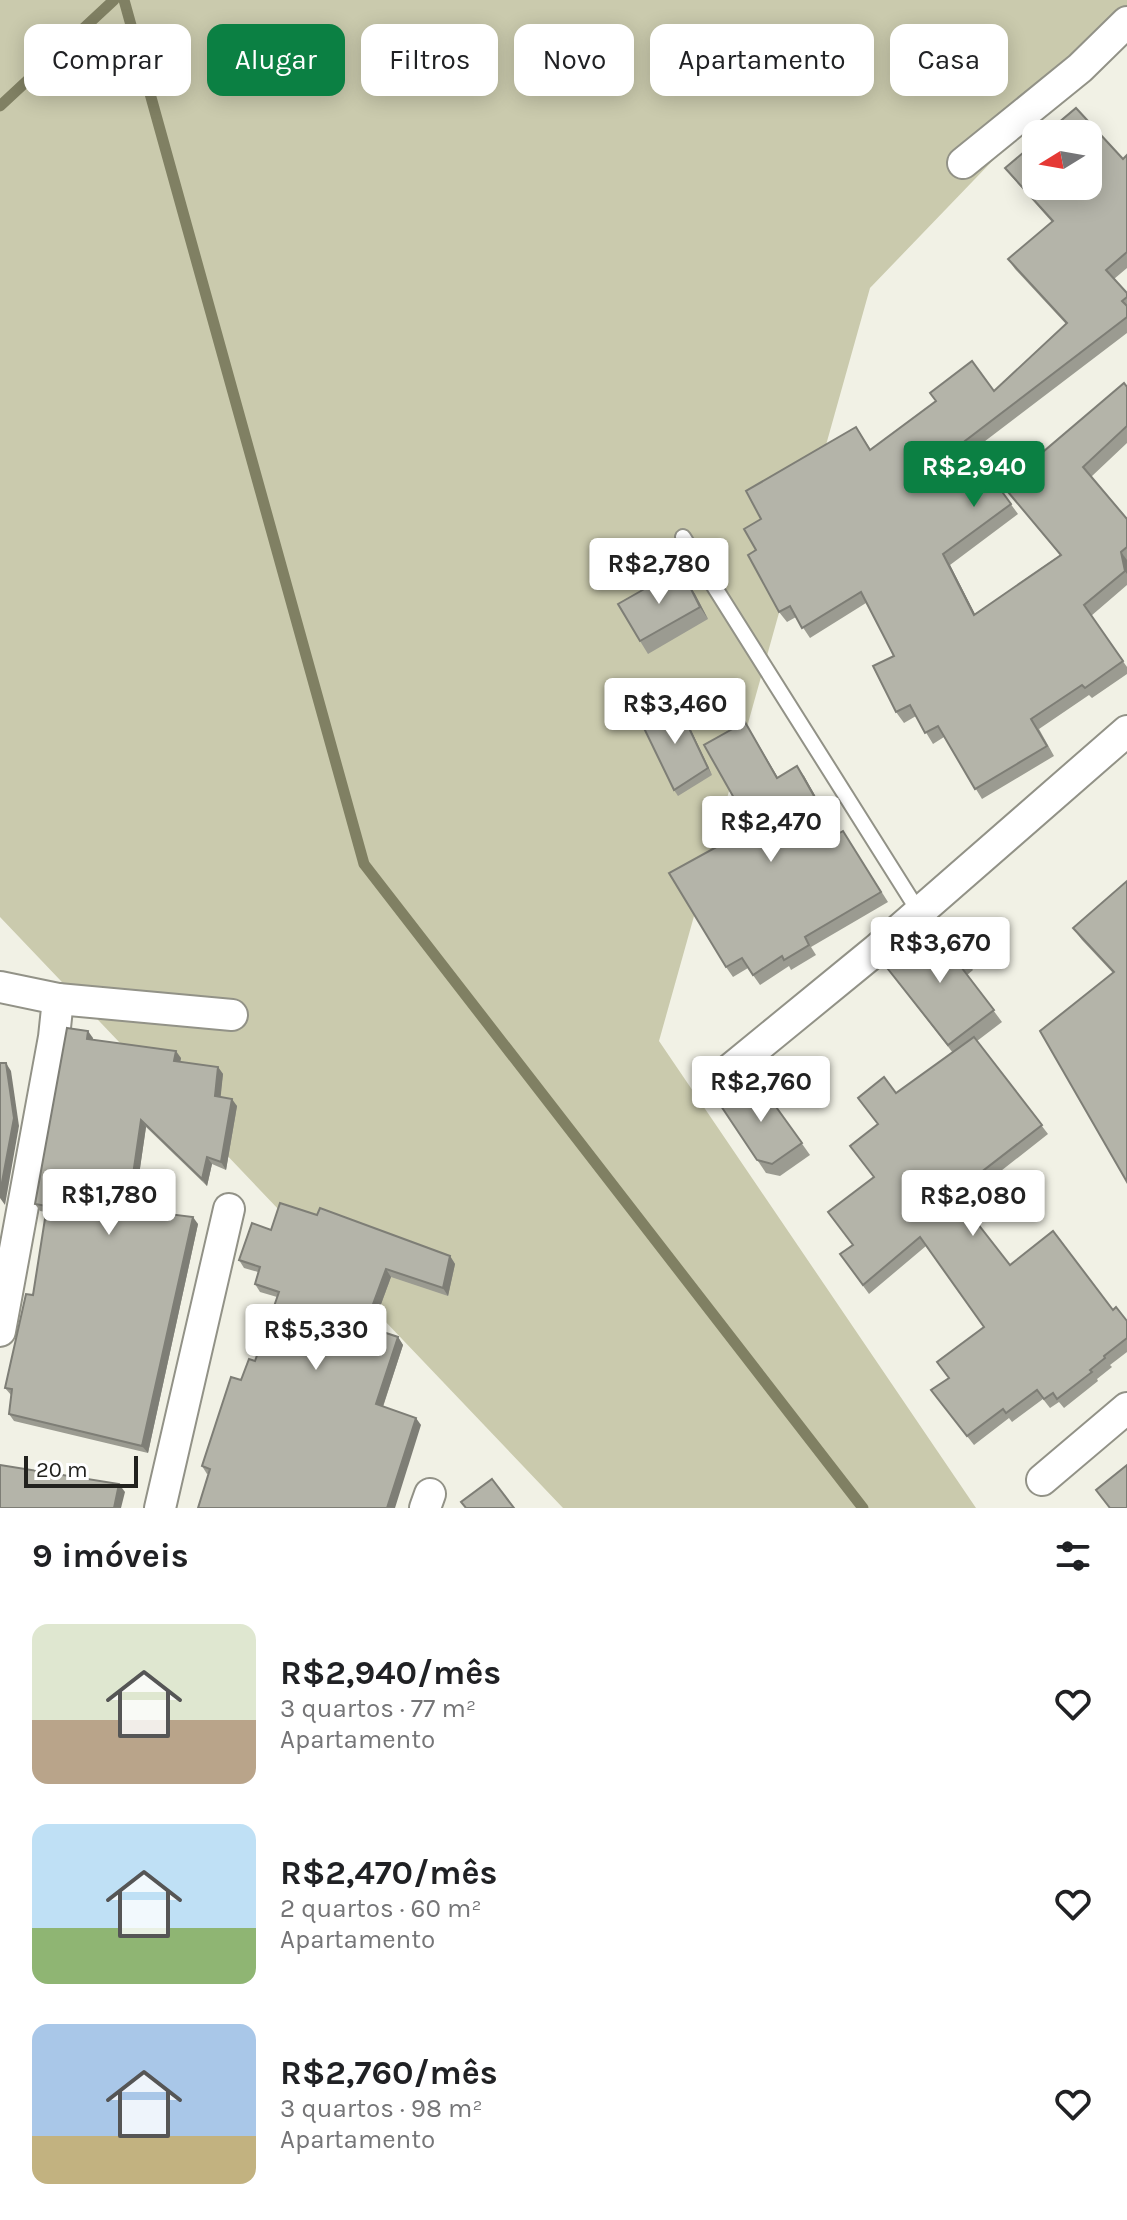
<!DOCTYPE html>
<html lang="pt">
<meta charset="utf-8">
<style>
:root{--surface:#fff;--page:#f6f6f6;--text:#202124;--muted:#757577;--accent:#0b8043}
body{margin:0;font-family:Karla,sans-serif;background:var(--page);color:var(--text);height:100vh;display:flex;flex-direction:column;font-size:30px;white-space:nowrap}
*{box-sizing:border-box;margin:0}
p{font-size:26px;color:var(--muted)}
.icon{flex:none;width:44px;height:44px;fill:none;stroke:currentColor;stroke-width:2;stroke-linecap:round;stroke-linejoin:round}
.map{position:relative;height:1508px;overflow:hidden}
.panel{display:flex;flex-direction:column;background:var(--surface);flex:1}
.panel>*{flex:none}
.hud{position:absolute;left:24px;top:24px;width:1080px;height:72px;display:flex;gap:16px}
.needle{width:52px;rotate:259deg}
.tools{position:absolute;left:1022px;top:120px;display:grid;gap:16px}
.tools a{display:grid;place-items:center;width:80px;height:80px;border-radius:16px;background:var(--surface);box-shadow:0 4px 20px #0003;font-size:40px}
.scale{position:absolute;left:24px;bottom:20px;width:114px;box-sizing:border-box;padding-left:8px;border:4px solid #22221e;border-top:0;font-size:22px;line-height:28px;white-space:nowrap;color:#22221e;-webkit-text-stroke:6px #fff;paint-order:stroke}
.price{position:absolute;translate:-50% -68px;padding:0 18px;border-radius:8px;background:#fff;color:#222;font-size:26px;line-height:52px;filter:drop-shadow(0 2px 4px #0008)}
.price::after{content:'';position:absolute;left:50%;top:48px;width:24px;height:18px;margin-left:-12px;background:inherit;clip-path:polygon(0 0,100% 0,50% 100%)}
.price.on{background:var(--accent);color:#fff}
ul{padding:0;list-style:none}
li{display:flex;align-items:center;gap:24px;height:200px;padding:0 32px}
li span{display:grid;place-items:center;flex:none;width:224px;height:160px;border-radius:16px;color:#555}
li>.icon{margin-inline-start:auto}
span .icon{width:96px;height:96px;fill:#fffc;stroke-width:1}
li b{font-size:34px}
h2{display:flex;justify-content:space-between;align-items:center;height:96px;padding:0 32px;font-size:34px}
.tag{padding:0 28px;border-radius:16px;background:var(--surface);box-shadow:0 4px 20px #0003;font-size:28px;line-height:72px}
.tag.on{background:var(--accent);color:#fff}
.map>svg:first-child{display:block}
.park{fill:#cacaad}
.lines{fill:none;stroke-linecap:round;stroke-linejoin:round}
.stream{stroke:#808063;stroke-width:11}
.service-casing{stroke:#929287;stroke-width:18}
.minor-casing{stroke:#929287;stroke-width:34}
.service{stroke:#fff;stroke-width:14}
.minor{stroke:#fff;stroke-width:30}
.wall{fill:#9b9b91}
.shaded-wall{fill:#7e7e76}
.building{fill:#b4b4a9;stroke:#7e7e76;stroke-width:2}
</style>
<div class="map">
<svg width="1127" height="1508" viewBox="0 0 1127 1508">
<rect width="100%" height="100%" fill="#f1f1e5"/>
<!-- park -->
<path class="park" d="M 0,0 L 1127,0 L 1127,21 L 870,288 L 659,1041 L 976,1508 L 563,1508 L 0,917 Z"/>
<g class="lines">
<!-- stream -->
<g class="stream">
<path d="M 124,0 L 364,864 L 863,1508"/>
<path d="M 0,106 L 114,0"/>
</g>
<defs>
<path id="service" d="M 683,537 L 919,912"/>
<g id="minor">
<path d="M 963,163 L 1080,68 L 1127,22"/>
<path d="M 0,987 L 58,999 L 54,1037 L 0,1331"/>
<path d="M 58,999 L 232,1015"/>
<path d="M 716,1081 L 876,950 L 1127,731"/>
<path d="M 1042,1480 L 1127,1408"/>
<path d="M 160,1508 L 229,1209"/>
<path d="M 425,1508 L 430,1494"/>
</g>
</defs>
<!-- service casing -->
<use href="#service" class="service-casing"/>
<!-- minor casing -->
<use href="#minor" class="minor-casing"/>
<!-- service -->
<use href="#service" class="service"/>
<!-- minor -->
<use href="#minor" class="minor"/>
</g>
<!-- wall -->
<g class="wall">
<path d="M 1127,155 L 1127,268 L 1114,279 L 1127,293 L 1127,333 L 972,451 L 1018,514 L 950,565 L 975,614 L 1060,555 L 1003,486 L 1127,387 L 1127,443 L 1091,477 L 1127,518 L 1127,585 L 1091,616 L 1127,667 L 1127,674 L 1092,698 L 1089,695 L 1039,729 L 1054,756 L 982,799 L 944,737 L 933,744 L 916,716 L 904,723 L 896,712 L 894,656 L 866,603 L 810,638 L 796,617 L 787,622 L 779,612 L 756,550 L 761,519 L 856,427 L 871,450 L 994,391 L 1066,324 L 1015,269 L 1008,259 L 1052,222 L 1013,178 L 1005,168 L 1123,159 Z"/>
<path d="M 676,571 L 684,583 L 695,594 L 708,619 L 648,654 L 640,641 Z"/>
<path d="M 682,711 L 712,775 L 678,796 L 674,790 Z"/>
<path d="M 745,722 L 778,778 L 804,776 L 837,834 L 843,831 L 888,902 L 811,947 L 816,955 L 791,970 L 789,966 L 760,985 L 748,968 L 733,977 L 726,967 L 751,828 Z"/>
<path d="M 1127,881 L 1127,1182 L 1113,973 L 1082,940 L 1073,928 Z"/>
<path d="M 918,945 L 964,958 L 973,970 L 967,975 L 1002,1022 L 977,1041 L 1048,1134 L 973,1193 L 978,1200 L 967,1210 L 1010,1265 L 1113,1310 L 1127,1321 L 1127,1352 L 1110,1365 L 1112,1367 L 1097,1379 L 1098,1381 L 1064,1408 L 1059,1402 L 1050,1408 L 1043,1399 L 1012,1422 L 1009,1418 L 974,1445 L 938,1399 L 949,1379 L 984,1327 L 926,1246 L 869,1294 L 840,1254 L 852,1245 L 873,1178 L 878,1125 L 953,1053 L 884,964 Z"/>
<path d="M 93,1038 L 93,1040 L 181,1058 L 180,1062 L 218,1067 L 223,1074 L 220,1097 L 237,1106 L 226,1170 L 212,1164 L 207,1186 L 146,1127 L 134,1209 L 198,1224 L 148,1453 L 14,1421 L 9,1414 L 11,1395 L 5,1388 L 33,1295 L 46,1212 L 40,1211 L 35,1204 Z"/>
<path d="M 756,1079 L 810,1155 L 780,1176 L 766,1173 L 721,1106 Z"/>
<path d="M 317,1215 L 450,1256 L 455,1264 L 448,1296 L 391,1277 L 372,1329 L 398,1337 L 403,1345 L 383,1407 L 421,1425 L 207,1474 L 202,1466 L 241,1380 L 255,1361 L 277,1297 L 260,1292 L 255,1284 L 258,1272 L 244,1268 L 239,1260 L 271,1230 Z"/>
</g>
<!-- shaded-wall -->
<g class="shaded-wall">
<path d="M 1121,552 L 1127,560 L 1127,574 L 1125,571 Z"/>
<path d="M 943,554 L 950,565 L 981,626 L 974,615 Z"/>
<path d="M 687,581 L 695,594 L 708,619 L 700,607 Z"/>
<path d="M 678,705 L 682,711 L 712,775 L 708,768 Z"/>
<path d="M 745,722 L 751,732 L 784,788 L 777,778 Z"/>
<path d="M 797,766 L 804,776 L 843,845 L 836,835 Z"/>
<path d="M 88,1031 L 93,1038 L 92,1046 L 87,1039 Z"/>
<path d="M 176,1051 L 181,1058 L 179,1068 L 174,1061 Z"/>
<path d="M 6,1063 L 11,1071 L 19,1126 L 5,1205 L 0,1198 L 0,1193 Z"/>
<path d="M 218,1067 L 223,1074 L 220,1103 L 215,1096 Z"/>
<path d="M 232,1099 L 237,1106 L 226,1170 L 221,1162 Z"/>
<path d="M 141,1120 L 146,1127 L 133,1216 L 128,1209 Z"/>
<path d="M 207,1157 L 212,1164 L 207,1186 L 202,1179 Z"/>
<path d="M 193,1217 L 198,1224 L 148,1453 L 142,1446 Z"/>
<path d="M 450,1256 L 455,1264 L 448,1296 L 443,1288 Z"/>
<path d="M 386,1269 L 391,1277 L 370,1334 L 365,1326 Z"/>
<path d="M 398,1337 L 403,1345 L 381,1412 L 376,1404 Z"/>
<path d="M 416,1418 L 421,1425 L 395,1508 L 387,1508 Z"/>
<path d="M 119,1484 L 125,1492 L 121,1508 L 114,1508 Z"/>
</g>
<!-- building -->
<g class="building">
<path d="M 1076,108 L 1123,159 L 1127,155 L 1127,252 L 1106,270 L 1127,293 L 1127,297 L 1122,301 L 1127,306 L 1127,317 L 965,441 L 1011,504 L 943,554 L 974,615 L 1061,555 L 1003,486 L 1124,383 L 1127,387 L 1127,426 L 1083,467 L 1127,519 L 1127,547 L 1121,552 L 1125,571 L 1084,605 L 1123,661 L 1085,688 L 1082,685 L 1031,719 L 1047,746 L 975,789 L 938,726 L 925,733 L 910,705 L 896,712 L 873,666 L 894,656 L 861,592 L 802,628 L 790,606 L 779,612 L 748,555 L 756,550 L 744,529 L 761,519 L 746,491 L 856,427 L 870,450 L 936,401 L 930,393 L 972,361 L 994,391 L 1067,323 L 1008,259 L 1053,221 L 1005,168 L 1036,142 L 1036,186 L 1088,186 L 1088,134 L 1045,134 Z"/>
<path d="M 676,571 L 683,583 L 687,581 L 700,607 L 640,641 L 618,604 Z"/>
<path d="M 678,705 L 708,768 L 674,790 L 641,722 Z"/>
<path d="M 745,722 L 777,778 L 797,766 L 836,835 L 843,831 L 881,892 L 805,937 L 809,945 L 784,960 L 782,956 L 753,975 L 742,958 L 726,967 L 669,873 L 751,828 L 704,745 Z"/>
<path d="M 1127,881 L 1127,1182 L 1040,1031 L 1114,972 L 1073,928 Z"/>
<path d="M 940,927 L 964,958 L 958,963 L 994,1010 L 948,1045 L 884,964 L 914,941 L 918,945 Z"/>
<path d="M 67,1028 L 88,1031 L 87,1039 L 176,1051 L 174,1061 L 218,1067 L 215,1096 L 232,1099 L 221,1162 L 207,1157 L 202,1179 L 141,1120 L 128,1209 L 193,1217 L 142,1446 L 9,1414 L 12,1389 L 5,1388 L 26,1294 L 33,1295 L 47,1206 L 35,1204 Z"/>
<path d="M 974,1037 L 1042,1125 L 966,1184 L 972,1191 L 960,1201 L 1010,1265 L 1053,1231 L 1113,1310 L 1116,1307 L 1127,1321 L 1127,1338 L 1104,1356 L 1105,1358 L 1090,1370 L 1092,1372 L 1057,1399 L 1053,1393 L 1044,1399 L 1037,1390 L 1006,1413 L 1003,1409 L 967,1436 L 931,1390 L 949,1378 L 937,1362 L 984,1327 L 920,1237 L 863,1285 L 840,1254 L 853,1245 L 828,1212 L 874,1177 L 850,1146 L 878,1124 L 858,1098 L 884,1077 L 896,1093 Z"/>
<path d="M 0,1063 L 6,1063 L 14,1118 L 0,1193 Z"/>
<path d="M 756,1079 L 802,1143 L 772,1164 L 757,1160 L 721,1106 Z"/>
<path d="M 280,1203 L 317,1215 L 320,1208 L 450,1256 L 443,1288 L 386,1269 L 365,1326 L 398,1337 L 376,1404 L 416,1418 L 387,1508 L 198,1508 L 210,1469 L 202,1466 L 231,1377 L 241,1380 L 249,1359 L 255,1361 L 279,1292 L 255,1284 L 260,1267 L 239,1260 L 252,1223 L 271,1230 Z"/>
<path d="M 0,1465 L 119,1484 L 114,1508 L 0,1508 Z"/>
<path d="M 1127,1465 L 1127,1508 L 1110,1508 L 1096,1490 Z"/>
<path d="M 492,1479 L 514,1508 L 466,1508 L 461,1502 Z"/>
</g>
</svg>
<div class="tools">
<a><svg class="needle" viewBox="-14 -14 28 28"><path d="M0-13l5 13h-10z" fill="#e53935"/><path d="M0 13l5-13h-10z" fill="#757577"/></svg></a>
</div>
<div class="scale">20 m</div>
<b class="price on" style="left:974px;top:509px">R$2,940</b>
<b class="price" style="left:659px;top:606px">R$2,780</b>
<b class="price" style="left:675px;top:746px">R$3,460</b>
<b class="price" style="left:771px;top:864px">R$2,470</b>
<b class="price" style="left:940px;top:985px">R$3,670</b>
<b class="price" style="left:761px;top:1124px">R$2,760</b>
<b class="price" style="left:109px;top:1237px">R$1,780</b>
<b class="price" style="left:973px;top:1238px">R$2,080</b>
<b class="price" style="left:316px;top:1372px">R$5,330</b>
<div class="hud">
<a class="tag">Comprar</a>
<a class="tag on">Alugar</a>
<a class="tag">Filtros</a>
<a class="tag">Novo</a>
<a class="tag">Apartamento</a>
<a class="tag">Casa</a>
</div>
</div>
<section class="panel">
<h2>9 imóveis<svg class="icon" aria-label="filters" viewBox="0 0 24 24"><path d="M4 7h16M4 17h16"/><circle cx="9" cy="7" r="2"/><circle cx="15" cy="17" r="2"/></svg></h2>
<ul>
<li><span style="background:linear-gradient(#dfe7d0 60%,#b9a48a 0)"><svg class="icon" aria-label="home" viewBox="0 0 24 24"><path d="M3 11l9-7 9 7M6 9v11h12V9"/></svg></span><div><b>R$2,940/mês</b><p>3 quartos · 77 m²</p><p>Apartamento</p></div><svg class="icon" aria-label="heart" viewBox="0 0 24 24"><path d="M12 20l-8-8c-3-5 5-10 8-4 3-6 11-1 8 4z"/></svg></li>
<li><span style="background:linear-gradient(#bfe0f5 65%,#8fb573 0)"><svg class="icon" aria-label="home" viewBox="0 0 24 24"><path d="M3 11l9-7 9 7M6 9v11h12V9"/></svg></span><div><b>R$2,470/mês</b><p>2 quartos · 60 m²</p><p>Apartamento</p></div><svg class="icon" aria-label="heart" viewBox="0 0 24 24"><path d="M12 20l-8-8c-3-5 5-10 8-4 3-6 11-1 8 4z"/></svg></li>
<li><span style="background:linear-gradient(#a9c7e8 70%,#c2b280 0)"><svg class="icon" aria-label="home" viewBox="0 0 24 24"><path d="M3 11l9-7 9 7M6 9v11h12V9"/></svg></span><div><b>R$2,760/mês</b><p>3 quartos · 98 m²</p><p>Apartamento</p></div><svg class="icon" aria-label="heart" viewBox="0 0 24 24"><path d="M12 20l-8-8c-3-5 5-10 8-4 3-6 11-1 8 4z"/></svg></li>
</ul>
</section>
